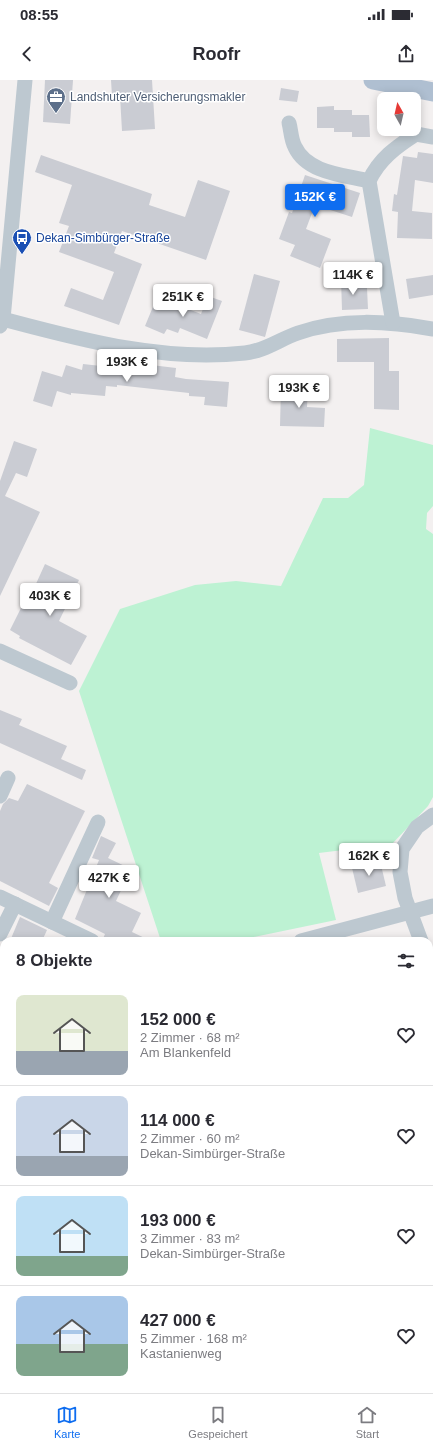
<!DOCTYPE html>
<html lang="de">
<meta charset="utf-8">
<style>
:root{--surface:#fff;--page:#f7f7f7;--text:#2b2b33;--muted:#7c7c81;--line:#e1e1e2;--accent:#0e6df0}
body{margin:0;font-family:Helvetica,sans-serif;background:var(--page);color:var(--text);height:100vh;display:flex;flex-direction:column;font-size:15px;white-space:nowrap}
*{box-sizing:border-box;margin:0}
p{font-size:13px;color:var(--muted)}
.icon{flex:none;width:22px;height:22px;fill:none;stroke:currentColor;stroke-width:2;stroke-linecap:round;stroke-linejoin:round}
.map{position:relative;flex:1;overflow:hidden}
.details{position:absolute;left:0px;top:857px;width:433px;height:456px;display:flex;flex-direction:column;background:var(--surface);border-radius:12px 12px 0 0;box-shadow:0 2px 10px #0003}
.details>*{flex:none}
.needle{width:26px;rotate:352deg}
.buttons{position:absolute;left:377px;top:12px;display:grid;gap:8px}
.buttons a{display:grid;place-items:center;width:44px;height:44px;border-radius:8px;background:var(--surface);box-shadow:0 2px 10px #0003;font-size:20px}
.price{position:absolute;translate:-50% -34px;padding:0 9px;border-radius:4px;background:#fff;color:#222;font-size:13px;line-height:26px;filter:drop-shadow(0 1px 2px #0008)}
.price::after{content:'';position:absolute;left:50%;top:24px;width:12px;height:9px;margin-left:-6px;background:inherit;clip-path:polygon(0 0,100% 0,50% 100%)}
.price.current{background:var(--accent);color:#fff}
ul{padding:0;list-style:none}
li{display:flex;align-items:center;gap:12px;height:100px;padding:0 16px}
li+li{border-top:1px solid var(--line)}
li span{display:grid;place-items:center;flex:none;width:112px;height:80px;border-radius:8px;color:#555}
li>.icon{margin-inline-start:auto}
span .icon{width:48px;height:48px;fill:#fffc;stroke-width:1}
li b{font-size:17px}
h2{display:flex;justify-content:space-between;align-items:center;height:48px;padding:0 16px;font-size:17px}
.status{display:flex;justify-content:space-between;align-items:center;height:28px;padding:0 20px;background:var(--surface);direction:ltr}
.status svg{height:11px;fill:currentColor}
header{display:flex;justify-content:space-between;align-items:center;height:52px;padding:0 16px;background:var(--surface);font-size:18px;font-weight:800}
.tab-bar{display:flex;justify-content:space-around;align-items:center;height:56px;border-top:1px solid var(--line);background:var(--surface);font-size:11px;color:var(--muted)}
.tab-bar a{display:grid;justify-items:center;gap:2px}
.tab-bar .current{color:var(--accent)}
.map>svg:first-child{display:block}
.green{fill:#bdf2d3}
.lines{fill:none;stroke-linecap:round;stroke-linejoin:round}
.stream{stroke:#88daf2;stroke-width:4.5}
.building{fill:#caccd3}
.minor{stroke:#bdc8d0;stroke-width:15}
.major{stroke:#afbfd1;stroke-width:19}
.labels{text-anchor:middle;stroke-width:3;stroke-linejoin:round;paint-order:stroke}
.service-label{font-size:12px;fill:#4e5e75;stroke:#fff;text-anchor:start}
.transit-label{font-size:12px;fill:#164399;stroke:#fff;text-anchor:start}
</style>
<div class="status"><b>08:55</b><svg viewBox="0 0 49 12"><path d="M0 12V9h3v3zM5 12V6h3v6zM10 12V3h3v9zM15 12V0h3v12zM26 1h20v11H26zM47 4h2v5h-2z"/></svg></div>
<header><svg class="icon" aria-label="back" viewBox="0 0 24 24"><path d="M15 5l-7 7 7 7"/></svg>Roofr<svg class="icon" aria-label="share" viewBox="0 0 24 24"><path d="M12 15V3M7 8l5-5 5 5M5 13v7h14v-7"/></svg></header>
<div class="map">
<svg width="433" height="1313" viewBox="0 0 433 1313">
<rect width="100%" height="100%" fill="#f3f0f0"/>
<!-- green -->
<g class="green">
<path d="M 370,348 L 433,365 L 433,426 L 427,433 L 426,449 L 433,454 L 433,717 L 428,726 L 392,764 L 319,773 L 336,840 L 234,861 L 161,861 L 79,611 L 120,529 L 195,505 L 236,501 L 281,506 L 323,418 L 348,418 L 364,405 Z"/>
<path d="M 433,1026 L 433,1261 L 429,1262 L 429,1028 Z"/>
<path d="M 0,1086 L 4,1086 L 4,1309 L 202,1309 L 185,1313 L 0,1313 Z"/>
</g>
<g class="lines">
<!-- stream -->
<g class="stream">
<path d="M 429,1150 L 433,1148"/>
<path d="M 0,1216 L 4,1216"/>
<path d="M 0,1246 L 4,1243"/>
</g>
</g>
<!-- building -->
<g class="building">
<path d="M 45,0 L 73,0 L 70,44 L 43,42 Z"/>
<path d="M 111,0 L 152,0 L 155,49 L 122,51 L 120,16 L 112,16 Z"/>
<path d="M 281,8 L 299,11 L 297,22 L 279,20 Z"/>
<path d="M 334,26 L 334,30 L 352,30 L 352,35 L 369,35 L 370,57 L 352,57 L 352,52 L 334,52 L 334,48 L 317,48 L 317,27 Z"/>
<path d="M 418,72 L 433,74 L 433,103 L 415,100 L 412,131 L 432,133 L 432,159 L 397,158 L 398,132 L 392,131 L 394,114 L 397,115 L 403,76 L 417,78 Z"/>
<path d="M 41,75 L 152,114 L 149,125 L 185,137 L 198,100 L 230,111 L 206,180 L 122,151 L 114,173 L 142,184 L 119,245 L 64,226 L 71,208 L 103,220 L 114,192 L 59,172 L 69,146 L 59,143 L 72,105 L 35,92 Z"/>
<path d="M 305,95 L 360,113 L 352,137 L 315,125 L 306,149 L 331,159 L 320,188 L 290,176 L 295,165 L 279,159 L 289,132 L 292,133 Z"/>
<path d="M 254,194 L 280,201 L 265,257 L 239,250 Z"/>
<path d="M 433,195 L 433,215 L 409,219 L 406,199 Z"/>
<path d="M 341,198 L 355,198 L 355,208 L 367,208 L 368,229 L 342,230 Z"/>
<path d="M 208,216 L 222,221 L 207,259 L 180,248 L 178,253 L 167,249 L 164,254 L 145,246 L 157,217 L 201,234 Z"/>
<path d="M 389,258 L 389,291 L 399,291 L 399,330 L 374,329 L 374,282 L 337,282 L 337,259 Z"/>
<path d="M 83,284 L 119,288 L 118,291 L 142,294 L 143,284 L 176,288 L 175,297 L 186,299 L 229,302 L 227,327 L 204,325 L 205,317 L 189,316 L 189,313 L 117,305 L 117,307 L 106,306 L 105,316 L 71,313 L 71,315 L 57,311 L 52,327 L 33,321 L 42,291 L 62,297 L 66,285 L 82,290 Z"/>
<path d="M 281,307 L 308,308 L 307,327 L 325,328 L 324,347 L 280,346 Z"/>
<path d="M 14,361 L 37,369 L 27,397 L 16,393 L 5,416 L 40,432 L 0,516 L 0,401 Z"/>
<path d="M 45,484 L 79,500 L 59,541 L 87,556 L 71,585 L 19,558 L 20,556 L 10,550 L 22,526 L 25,528 Z"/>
<path d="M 0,630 L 22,639 L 19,645 L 67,666 L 61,679 L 86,690 L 82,700 L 0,663 Z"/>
<path d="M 27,704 L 85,731 L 49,803 L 58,808 L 49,826 L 0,801 L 0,731 L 3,724 L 9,718 L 18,721 Z"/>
<path d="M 101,756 L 116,763 L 108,778 L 131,789 L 116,821 L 141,833 L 132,852 L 151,861 L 102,861 L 105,854 L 75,839 L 99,780 L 92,778 Z"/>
<path d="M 380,781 L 386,806 L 358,813 L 352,788 Z"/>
<path d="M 20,837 L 47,850 L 42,861 L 10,861 Z"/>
</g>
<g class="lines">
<!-- minor -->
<g class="minor">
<path d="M 289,43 C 291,50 291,60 295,67 C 307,93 344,95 369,101"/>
<path d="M 3,239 C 82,260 162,282 245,273 C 265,271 280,259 298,253 C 341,238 388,241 433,249"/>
<path d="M 393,243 L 369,101 C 379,79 396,67 416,54 L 433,57"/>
<path d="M 0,246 L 3,239 L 25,0"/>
<path d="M 0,571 L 70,603"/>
<path d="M 0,716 L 8,698"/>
<path d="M 0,817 L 92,861"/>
<path d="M 52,842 L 98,742"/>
<path d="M 0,854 L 15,824"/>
<path d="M 301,861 L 433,826"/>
<path d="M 421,861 L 405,818 L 400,792 L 402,769 L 417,747 L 433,735"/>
<path d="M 429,881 L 433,891"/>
<path d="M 0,997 L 4,999"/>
<path d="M 429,1008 L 433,1007"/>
</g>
<!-- major -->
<path class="major" d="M 373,0 L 433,12"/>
</g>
<!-- icons -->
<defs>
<symbol id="office-pin" viewBox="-11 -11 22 30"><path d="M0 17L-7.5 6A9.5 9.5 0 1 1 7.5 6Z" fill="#5c6f8a" stroke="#fff"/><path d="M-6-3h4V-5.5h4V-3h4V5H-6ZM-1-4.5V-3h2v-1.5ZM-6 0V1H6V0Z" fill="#fff"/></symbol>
<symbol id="bus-pin" viewBox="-11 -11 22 30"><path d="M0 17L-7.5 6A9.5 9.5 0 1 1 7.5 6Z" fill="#1a4fb4" stroke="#fff"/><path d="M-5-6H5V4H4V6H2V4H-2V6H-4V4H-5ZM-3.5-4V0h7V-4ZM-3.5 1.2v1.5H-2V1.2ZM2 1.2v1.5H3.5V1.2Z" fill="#fff"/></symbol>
</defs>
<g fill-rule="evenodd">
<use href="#office-pin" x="45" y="6" width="22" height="30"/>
<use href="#bus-pin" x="11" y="147" width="22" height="30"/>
</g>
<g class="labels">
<!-- service labels -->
<g class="service-label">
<text x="70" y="21">Landshuter Versicherungsmakler</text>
</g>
<!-- transit labels -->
<g class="transit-label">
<text x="36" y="162">Dekan-Simbürger-Straße</text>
</g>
</g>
</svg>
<div class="buttons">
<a><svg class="needle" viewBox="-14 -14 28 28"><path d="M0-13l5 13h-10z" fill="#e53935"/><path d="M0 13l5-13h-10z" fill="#7c7c81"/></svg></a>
</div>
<b class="price current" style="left:315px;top:138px">152K €</b>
<b class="price" style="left:353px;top:216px">114K €</b>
<b class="price" style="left:183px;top:238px">251K €</b>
<b class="price" style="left:127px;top:303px">193K €</b>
<b class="price" style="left:299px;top:329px">193K €</b>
<b class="price" style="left:50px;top:537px">403K €</b>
<b class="price" style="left:369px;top:797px">162K €</b>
<b class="price" style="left:109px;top:819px">427K €</b>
<section class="details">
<h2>8 Objekte<svg class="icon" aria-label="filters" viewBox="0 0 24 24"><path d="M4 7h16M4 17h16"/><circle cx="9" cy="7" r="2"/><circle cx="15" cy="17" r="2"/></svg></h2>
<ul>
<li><span style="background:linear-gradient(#dfe7d0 70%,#9aa5b1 0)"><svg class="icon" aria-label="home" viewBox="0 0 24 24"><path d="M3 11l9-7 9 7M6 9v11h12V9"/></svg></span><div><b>152 000 €</b><p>2 Zimmer · 68 m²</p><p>Am Blankenfeld</p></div><svg class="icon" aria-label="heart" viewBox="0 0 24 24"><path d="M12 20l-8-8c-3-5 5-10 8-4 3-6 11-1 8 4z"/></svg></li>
<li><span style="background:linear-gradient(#c9d6e8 75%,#9aa5b1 0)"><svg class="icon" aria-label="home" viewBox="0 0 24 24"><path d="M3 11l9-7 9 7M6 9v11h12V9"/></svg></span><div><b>114 000 €</b><p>2 Zimmer · 60 m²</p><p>Dekan-Simbürger-Straße</p></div><svg class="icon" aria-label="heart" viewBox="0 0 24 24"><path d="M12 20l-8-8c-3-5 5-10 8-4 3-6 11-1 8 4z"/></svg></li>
<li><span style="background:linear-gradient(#bfe0f5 75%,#7fa58c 0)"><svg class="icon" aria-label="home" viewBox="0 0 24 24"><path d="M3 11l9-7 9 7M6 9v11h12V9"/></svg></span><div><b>193 000 €</b><p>3 Zimmer · 83 m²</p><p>Dekan-Simbürger-Straße</p></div><svg class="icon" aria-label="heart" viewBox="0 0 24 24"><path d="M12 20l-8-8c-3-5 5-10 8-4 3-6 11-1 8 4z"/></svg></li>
<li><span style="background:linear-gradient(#a9c7e8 60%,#7fa58c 0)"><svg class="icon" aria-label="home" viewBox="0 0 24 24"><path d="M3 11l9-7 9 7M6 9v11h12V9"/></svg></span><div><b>427 000 €</b><p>5 Zimmer · 168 m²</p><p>Kastanienweg</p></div><svg class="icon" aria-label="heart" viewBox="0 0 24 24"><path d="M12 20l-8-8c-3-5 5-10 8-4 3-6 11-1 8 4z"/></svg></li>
</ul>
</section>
</div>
<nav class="tab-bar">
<a class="current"><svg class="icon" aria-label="map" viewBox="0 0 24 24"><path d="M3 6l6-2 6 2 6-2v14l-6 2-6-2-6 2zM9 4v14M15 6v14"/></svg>Karte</a>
<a><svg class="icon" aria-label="saved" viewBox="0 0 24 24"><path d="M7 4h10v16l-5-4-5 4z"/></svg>Gespeichert</a>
<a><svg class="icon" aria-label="home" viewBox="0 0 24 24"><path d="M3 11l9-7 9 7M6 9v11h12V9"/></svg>Start</a>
</nav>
